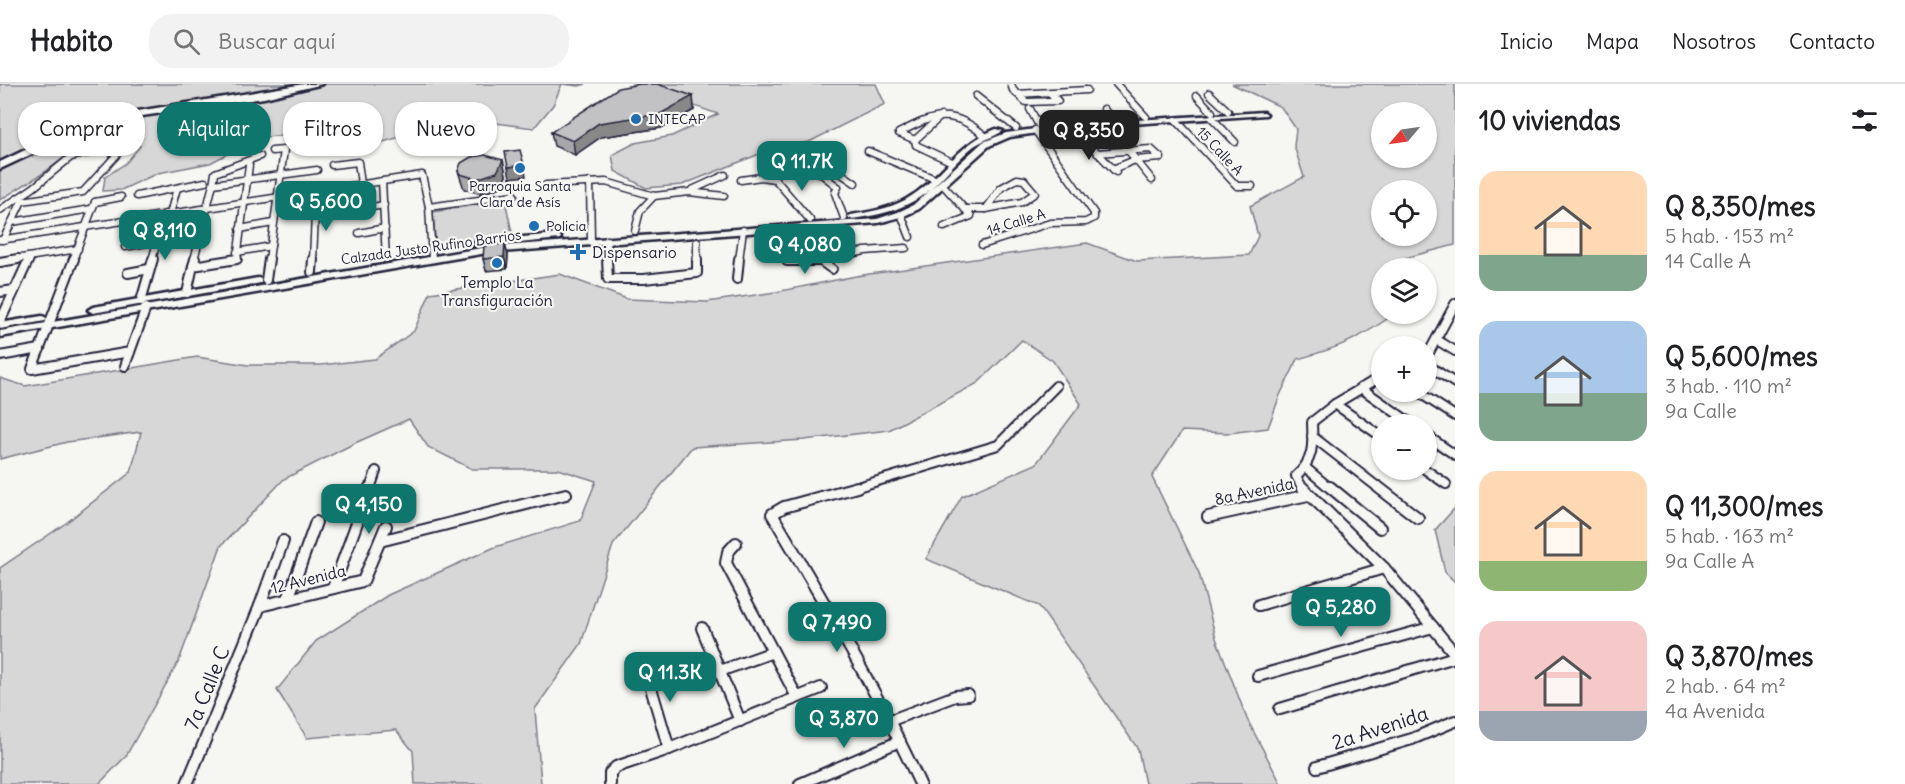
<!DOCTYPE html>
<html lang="es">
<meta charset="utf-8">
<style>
:root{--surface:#fff;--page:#f2f2f2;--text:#202124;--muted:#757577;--line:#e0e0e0;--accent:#0f766e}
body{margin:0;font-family:Delius,sans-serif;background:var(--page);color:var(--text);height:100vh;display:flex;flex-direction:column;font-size:22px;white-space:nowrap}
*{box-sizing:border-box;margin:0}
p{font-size:20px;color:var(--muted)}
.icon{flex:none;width:33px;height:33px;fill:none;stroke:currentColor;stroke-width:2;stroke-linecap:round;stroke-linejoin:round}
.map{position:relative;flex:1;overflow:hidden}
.side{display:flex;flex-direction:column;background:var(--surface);width:450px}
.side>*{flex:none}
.top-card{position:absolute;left:18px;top:18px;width:570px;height:54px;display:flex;gap:12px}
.needle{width:39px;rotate:241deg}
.tools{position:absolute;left:1371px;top:18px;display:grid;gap:12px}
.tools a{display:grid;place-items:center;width:66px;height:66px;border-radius:50%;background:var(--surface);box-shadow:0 2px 4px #0004;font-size:30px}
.price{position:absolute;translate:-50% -51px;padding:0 14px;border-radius:12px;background:var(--accent);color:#fff;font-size:20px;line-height:39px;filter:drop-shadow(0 2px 3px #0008)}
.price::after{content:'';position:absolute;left:50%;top:36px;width:18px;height:14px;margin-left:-9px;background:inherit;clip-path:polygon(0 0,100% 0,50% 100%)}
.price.current{background:#222;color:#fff}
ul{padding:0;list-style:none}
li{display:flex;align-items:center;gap:18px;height:150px;padding:0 24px}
li span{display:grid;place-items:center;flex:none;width:168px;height:120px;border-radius:18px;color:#555}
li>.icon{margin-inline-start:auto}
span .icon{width:72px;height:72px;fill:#fffc;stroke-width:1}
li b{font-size:26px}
h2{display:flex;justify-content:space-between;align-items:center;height:72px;padding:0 24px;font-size:26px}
.chip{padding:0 21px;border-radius:24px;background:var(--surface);box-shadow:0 2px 4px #0004;font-size:21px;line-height:54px}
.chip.current{background:var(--accent);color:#fff}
header{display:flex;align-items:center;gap:36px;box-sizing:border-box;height:84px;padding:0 30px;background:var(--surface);border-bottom:2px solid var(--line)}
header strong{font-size:28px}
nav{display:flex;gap:33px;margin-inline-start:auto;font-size:21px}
.search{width:420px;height:54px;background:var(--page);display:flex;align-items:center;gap:15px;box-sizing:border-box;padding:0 21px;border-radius:24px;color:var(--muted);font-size:22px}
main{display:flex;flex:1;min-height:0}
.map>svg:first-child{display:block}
.green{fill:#d7d7d7;stroke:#7c7c89;stroke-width:1.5;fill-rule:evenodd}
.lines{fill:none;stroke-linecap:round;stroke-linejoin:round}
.minor-far2-casing{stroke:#22223b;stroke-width:9}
.minor-far1-casing{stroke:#22223b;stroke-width:12}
.minor-casing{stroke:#22223b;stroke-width:14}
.tertiary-casing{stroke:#22223b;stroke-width:5}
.trunk-casing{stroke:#22223b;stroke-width:5}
.minor-far2{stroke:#f6f6f2;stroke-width:6}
.minor-far1{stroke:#f6f6f2;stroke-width:8}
.minor{stroke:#f6f6f2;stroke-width:10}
.tertiary{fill:#f6f6f2;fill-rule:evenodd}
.trunk{fill:#f6f6f2;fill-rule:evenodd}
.wall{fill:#a7a7a9;stroke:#22223b;stroke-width:1.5}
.shaded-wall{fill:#888889;stroke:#22223b;stroke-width:1.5}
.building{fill:#c2c2c4;stroke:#22223b;stroke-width:1.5}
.poi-dot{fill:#1f6fb2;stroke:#f6f6f2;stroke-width:2}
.labels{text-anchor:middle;stroke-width:4.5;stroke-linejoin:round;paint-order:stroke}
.far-poi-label{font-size:14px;fill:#22223b;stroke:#f6f6f2;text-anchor:start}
.far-street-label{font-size:14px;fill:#22223b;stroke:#f6f6f2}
.poi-label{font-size:16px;fill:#22223b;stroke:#f6f6f2;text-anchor:start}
.street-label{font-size:16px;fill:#22223b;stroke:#f6f6f2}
.near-street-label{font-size:20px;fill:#22223b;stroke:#f6f6f2}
</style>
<header>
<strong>Habito</strong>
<div class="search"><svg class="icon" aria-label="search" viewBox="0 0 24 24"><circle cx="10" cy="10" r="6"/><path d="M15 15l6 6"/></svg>Buscar aquí</div>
<nav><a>Inicio</a><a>Mapa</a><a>Nosotros</a><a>Contacto</a></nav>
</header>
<main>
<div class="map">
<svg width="1455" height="700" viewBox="0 0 1455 700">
<rect width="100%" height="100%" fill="#f6f6f2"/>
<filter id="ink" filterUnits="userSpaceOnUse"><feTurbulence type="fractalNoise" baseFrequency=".0167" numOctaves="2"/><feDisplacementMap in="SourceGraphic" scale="12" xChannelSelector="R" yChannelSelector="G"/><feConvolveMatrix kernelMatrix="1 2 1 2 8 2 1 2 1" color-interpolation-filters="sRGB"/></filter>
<g filter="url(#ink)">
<!-- green -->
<g class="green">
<path d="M 0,0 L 586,0 L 579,2 L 562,0 L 553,21 L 534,44 L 488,38 L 441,41 L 349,68 L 317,65 L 303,51 L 260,53 L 210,79 L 158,89 L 121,106 L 103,107 L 105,93 L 126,79 L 140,62 L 127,55 L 76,65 L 42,90 L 0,116 Z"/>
<path d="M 631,0 L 876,0 L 885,20 L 809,58 L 772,65 L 682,101 L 646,104 L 615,87 L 612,71 L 635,59 L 672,52 L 718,30 Z"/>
<path d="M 1232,0 L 1455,0 L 1455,161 L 1405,174 L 1396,184 L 1382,184 L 1382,230 L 1390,230 L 1390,233 C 1356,257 1337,264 1298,275 L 1280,311 L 1268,344 L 1229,349 L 1182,347 L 1152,393 L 1199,489 L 1216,554 L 1247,635 L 1281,700 L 1145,700 L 1138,665 L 1039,522 L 926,475 L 962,412 L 1036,380 L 1081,320 L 1053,277 L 1022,256 L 978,299 L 889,346 L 804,356 L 692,363 L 613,461 L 581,560 L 535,625 L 541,700 L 415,700 L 413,667 L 396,646 L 307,654 L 277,606 L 316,557 L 388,511 L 495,463 L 580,437 L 596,397 L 558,385 L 472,385 L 428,363 L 409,335 L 355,359 L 284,395 L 221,462 L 179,577 L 126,672 L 99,700 L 0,700 L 0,484 L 66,439 L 131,388 L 141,348 L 67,358 L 0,375 L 0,294 L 25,302 L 197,273 L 248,281 L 321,281 L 375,275 L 414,247 L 430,209 L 560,190 L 627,215 L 707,218 L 776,208 L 856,192 L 1087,159 L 1137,177 L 1249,171 L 1258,152 L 1250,122 L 1304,93 L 1294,62 L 1296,45 L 1281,23 ZM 1382,28 L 1426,28 L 1426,74 L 1382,74 ZM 1382,106 L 1426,106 L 1426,152 L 1382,152 Z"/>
<path d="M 505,116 L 513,153 L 436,165 L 433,128 Z"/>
<path d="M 1455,424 L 1455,498 L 1445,488 L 1435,446 Z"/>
</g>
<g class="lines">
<defs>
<g id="minor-far2">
<path d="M 1011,0 L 1013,6 L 1026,18 L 1058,17 L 1050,9"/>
<path d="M 1116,0 L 1146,33"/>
<path d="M 1209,9 L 1228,27"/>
<path d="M 1017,10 L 1087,6"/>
<path d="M 976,12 L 1016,44"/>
<path d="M 1197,12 L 1212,28"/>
<path d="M 1030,25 L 1038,40"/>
<path d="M 1104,25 L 1111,35"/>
<path d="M 1212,34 L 1235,58"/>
<path d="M 1176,36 L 1237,102 L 1252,102"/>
<path d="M 1107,40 L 1152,96"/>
<path d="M 1072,42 L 1116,88"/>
<path d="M 899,49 C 934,30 953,24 985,52"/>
<path d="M 899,49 L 915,56 L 916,61 L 952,78"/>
<path d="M 915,56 L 941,32"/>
<path d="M 868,67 L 935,95"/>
<path d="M 1097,69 L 1151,65 L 1161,74 L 1135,76 L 1113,85"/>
<path d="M 260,72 L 215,89 L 213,100 L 317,86"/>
<path d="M 802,75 L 838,103"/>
<path d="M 332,81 L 358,78 L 361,100"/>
<path d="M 819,86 L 839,88 L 855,99"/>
<path d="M 1017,95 L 1024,96 L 1035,109 L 1022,118 L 986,125 L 1001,104 Z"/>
<path d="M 741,96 L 761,93 L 775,95 L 810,136"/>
<path d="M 382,97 L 386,175"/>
<path d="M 590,98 L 591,157"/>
<path d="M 546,101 L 606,98 L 654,112 L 689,108 L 724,112"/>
<path d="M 943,101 L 971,132 L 944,143"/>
<path d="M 352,102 L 354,129"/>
<path d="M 838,103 L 835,109 L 844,134"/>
<path d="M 692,106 L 725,91"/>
<path d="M 137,112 L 205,98"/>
<path d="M 95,118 L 121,113"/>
<path d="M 429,123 L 514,111"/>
<path d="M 965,125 L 986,125"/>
<path d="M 0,126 L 33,104 L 71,73 L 122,61"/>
<path d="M 353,126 L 384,121"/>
<path d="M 170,130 L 177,104"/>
<path d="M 901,130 L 910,153"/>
<path d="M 12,138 L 91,125"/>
<path d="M 783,144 L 787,176"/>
<path d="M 240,145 L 273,139"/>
<path d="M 635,147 L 640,127 L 654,112"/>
<path d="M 359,149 L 385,144"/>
<path d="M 0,156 L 422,91 L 429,123 L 432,175"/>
<path d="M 3,156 L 22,117 L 83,108 L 121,66"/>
<path d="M 607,156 L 608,176"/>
<path d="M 697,158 L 697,176"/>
<path d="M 982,161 L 1050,139 L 1086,138 L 1094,134 L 1094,129 L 1035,46"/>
<path d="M 125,163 L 158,157"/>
<path d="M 237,168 L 271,162"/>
<path d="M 9,176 L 78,165"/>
<path d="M 28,176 L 29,174"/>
<path d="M 73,176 L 95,118"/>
<path d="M 152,176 L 165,130"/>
<path d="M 194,176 L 213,100"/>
<path d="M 228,176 L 237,175 L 249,81"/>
<path d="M 269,176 L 284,66 L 272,67"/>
<path d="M 313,176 L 316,107"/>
<path d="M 739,176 L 743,146"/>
<path d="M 823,176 L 865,167 L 906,164"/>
</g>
<g id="minor-far1">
<path d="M 74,175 L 32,285 L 130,268"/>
<path d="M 195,175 L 193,182 L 237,175"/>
<path d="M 607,175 L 608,195 L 644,195 L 697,189 L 697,175"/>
<path d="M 787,175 L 787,177 L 821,177 L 832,185"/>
<path d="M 821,177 L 830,175"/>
<path d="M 0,178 L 18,175"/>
<path d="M 312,188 L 313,175"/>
<path d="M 128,189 L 149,185"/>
<path d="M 737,195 L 739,175"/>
<path d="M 266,196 L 269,175"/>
<path d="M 0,208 L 14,206"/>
<path d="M 187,209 L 193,182"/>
<path d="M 141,217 L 153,175"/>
<path d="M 0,238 L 29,175"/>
<path d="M 1437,256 L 1455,267"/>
<path d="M 0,272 L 40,265"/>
<path d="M 1426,274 L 1455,220"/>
<path d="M 1426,280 L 1455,299"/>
<path d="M 125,282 L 146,224"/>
<path d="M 1361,304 L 1412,340"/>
<path d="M 1418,308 L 1455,332"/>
<path d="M 1335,320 L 1382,353"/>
<path d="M 1426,351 L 1455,371"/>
<path d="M 1312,352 L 1380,405"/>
<path d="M 1306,384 L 1331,405"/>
<path d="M 1426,386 L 1446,400"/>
<path d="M 370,405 L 376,387"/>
<path d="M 851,405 L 998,361 L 1056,302"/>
<path d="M 1303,405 L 1296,392 C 1314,376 1313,361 1312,338 L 1335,320 L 1382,292"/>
</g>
<g id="minor">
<path d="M 857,403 L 784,423 L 772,430 C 824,518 877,607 920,700"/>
<path d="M 1302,403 L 1384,484 L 1455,570"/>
<path d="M 1330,403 L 1380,444"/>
<path d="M 1378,403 L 1418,434"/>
<path d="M 1208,433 L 1308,411"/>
<path d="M 380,457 L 566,410"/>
<path d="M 736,459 L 728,468 L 726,479 L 797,613"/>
<path d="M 333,504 L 370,403"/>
<path d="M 288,515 L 316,438"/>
<path d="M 1259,521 L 1384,484"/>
<path d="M 260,522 L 363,497 L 386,442"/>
<path d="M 702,544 L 740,637"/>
<path d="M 644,580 L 669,665"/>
<path d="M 720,587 L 773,568"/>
<path d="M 1258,592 L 1433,543"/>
<path d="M 1280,625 L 1455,573"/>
<path d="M 889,637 L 955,612 L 968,611"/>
<path d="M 1317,683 L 1412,655 L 1455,637"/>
<path d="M 187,700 L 260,522 L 283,457"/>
<path d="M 610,700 L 610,689 L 616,683 L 669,665 L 821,604"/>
<path d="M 800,700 L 900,657"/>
</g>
<g id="tertiary">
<path d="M 1264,28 L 1267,30 L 1266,31 L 1072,44 L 1010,53 L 989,62 L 919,125 L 904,132 L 878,139 L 487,169 L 0,253 L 0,247 L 487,163 L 877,135 L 898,128 L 913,121 L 983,58 L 1006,49 L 1072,40 Z"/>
<path d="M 996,45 L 1003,47 C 994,53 983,56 974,62 C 960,73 948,88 935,101 C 911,124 883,131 851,135 L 847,133 L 851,131 C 869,128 888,125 905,116 C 941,96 955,61 996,45 Z"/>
<path d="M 557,150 L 561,153 L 560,155 L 477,163 L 473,160 L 477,157 Z"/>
<path d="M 258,194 L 261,195 L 261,199 L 93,229 L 88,226 L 93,223 Z"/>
<path d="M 42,232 L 45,233 L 47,235 L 45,237 L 0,245 L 0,239 Z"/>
</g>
<path id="trunk" d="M 304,0 L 323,0 L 264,14 L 108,37 L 79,48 L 0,85 L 0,78 L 71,44 L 101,33 Z"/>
</defs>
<!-- minor-far2 casing -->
<use href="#minor-far2" class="minor-far2-casing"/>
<!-- minor-far1 casing -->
<use href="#minor-far1" class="minor-far1-casing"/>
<!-- minor casing -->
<use href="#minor" class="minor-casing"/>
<!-- tertiary casing -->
<use href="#tertiary" class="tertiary-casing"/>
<!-- trunk casing -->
<use href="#trunk" class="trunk-casing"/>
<!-- minor-far2 -->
<use href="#minor-far2" class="minor-far2"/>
<!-- minor-far1 -->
<use href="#minor-far1" class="minor-far1"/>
<!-- minor -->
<use href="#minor" class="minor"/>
<!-- tertiary -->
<use href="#tertiary" class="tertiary"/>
<!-- trunk -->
<use href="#trunk" class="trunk"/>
</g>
<!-- wall -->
<g class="wall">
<path d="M 693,12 L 694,26 L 661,44 L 601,53 L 575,71 L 554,62 L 551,48 Z"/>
<path d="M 503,76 L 506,91 L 501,103 L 481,110 L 464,105 L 458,87 Z"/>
<path d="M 508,171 L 507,185 L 486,187 L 483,175 Z"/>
</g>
<!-- shaded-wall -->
<g class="shaded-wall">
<path d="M 693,12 L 694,26 L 661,44 L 601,53 L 575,71 L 573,57 L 599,39 Z"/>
<path d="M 503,76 L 506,91 L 501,103 L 481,110 L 477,95 Z"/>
<path d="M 524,81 L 526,92 L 510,94 L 508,83 Z"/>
<path d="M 505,160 L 508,171 L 507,185 L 504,173 Z"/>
</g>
<!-- building -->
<g class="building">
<path d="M 640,0 L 657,0 L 693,12 L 660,30 L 599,39 L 573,57 L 551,48 L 618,4 Z"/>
<path d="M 520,66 L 524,81 L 508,83 L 505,68 Z"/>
<path d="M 485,71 L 503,76 L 497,88 L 477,95 L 460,90 L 458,87 L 461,79 L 471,73 Z"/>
<path d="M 505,160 L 504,173 L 483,175 L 484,162 Z"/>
</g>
</g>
<!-- markers -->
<g class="poi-dot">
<circle cx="636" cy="35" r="6"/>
<circle cx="520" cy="84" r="6"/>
<circle cx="534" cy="142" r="6"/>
<path d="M575 159h6v6h6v6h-6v6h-6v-6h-6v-6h6z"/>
<circle cx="497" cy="179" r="6"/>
</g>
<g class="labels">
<!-- far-poi labels -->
<g class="far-poi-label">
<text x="648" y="40">INTECAP</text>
<text x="520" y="107" text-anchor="middle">Parroquia Santa<tspan x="520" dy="16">Clara de Asís</tspan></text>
<text x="546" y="147">Policia</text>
</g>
<!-- far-street labels -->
<g class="far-street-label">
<text transform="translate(1220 67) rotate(47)" y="5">15 Calle A</text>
<text transform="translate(1016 138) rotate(-17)" y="5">14 Calle A</text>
<text transform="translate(431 163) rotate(-8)" y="5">Calzada Justo Rufino Barrios</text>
</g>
<!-- poi labels -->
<g class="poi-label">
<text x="592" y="174">Dispensario</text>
<text x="497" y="204" text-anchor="middle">Templo La<tspan x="497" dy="18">Transfiguración</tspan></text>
</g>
<!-- street labels -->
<g class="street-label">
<text transform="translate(1254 407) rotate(-12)" y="6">8a Avenida</text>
<text transform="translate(308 495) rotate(-14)" y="6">12 Avenida</text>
</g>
<!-- near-street labels -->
<g class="near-street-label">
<text transform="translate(207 604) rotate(-68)" y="7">7a Calle C</text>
<text transform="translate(1380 644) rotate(-18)" y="7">2a Avenida</text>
</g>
</g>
</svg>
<div class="tools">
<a><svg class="needle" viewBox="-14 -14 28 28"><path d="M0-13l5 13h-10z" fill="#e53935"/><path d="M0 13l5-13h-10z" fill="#757577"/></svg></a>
<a><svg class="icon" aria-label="locate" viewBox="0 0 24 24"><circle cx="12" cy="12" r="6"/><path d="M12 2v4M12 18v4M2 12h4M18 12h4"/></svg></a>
<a><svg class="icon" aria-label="layers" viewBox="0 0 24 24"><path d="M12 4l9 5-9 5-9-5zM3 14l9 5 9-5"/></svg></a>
<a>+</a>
<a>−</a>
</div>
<b class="price current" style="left:1089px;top:77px">Q 8,350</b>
<b class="price" style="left:802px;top:108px">Q 11.7K</b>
<b class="price" style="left:326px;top:148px">Q 5,600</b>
<b class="price" style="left:165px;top:177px">Q 8,110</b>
<b class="price" style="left:805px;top:191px">Q 4,080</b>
<b class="price" style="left:369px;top:451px">Q 4,150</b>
<b class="price" style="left:1341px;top:554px">Q 5,280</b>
<b class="price" style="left:837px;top:569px">Q 7,490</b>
<b class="price" style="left:670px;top:619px">Q 11.3K</b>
<b class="price" style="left:844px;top:665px">Q 3,870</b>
<div class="top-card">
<a class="chip">Comprar</a>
<a class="chip current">Alquilar</a>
<a class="chip">Filtros</a>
<a class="chip">Nuevo</a>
</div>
</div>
<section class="side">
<h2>10 viviendas<svg class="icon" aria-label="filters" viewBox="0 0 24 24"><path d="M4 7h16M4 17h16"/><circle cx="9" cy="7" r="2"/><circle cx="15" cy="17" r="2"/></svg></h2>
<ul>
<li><span style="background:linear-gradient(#ffd9b3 70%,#7fa58c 0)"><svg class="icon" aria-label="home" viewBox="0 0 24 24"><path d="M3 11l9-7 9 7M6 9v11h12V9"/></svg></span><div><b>Q 8,350/mes</b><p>5 hab. · 153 m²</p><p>14 Calle A</p></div></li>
<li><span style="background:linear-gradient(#a9c7e8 60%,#7fa58c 0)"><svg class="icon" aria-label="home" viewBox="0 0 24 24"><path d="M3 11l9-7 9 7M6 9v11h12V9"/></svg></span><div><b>Q 5,600/mes</b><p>3 hab. · 110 m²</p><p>9a Calle</p></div></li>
<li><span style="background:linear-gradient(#ffd9b3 75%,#8fb573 0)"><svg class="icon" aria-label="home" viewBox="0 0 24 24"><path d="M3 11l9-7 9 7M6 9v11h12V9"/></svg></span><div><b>Q 11,300/mes</b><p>5 hab. · 163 m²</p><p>9a Calle A</p></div></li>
<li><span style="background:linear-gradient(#f6c9c9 75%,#9aa5b1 0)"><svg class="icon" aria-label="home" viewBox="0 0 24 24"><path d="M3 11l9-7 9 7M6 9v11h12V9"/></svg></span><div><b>Q 3,870/mes</b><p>2 hab. · 64 m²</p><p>4a Avenida</p></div></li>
</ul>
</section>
</main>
